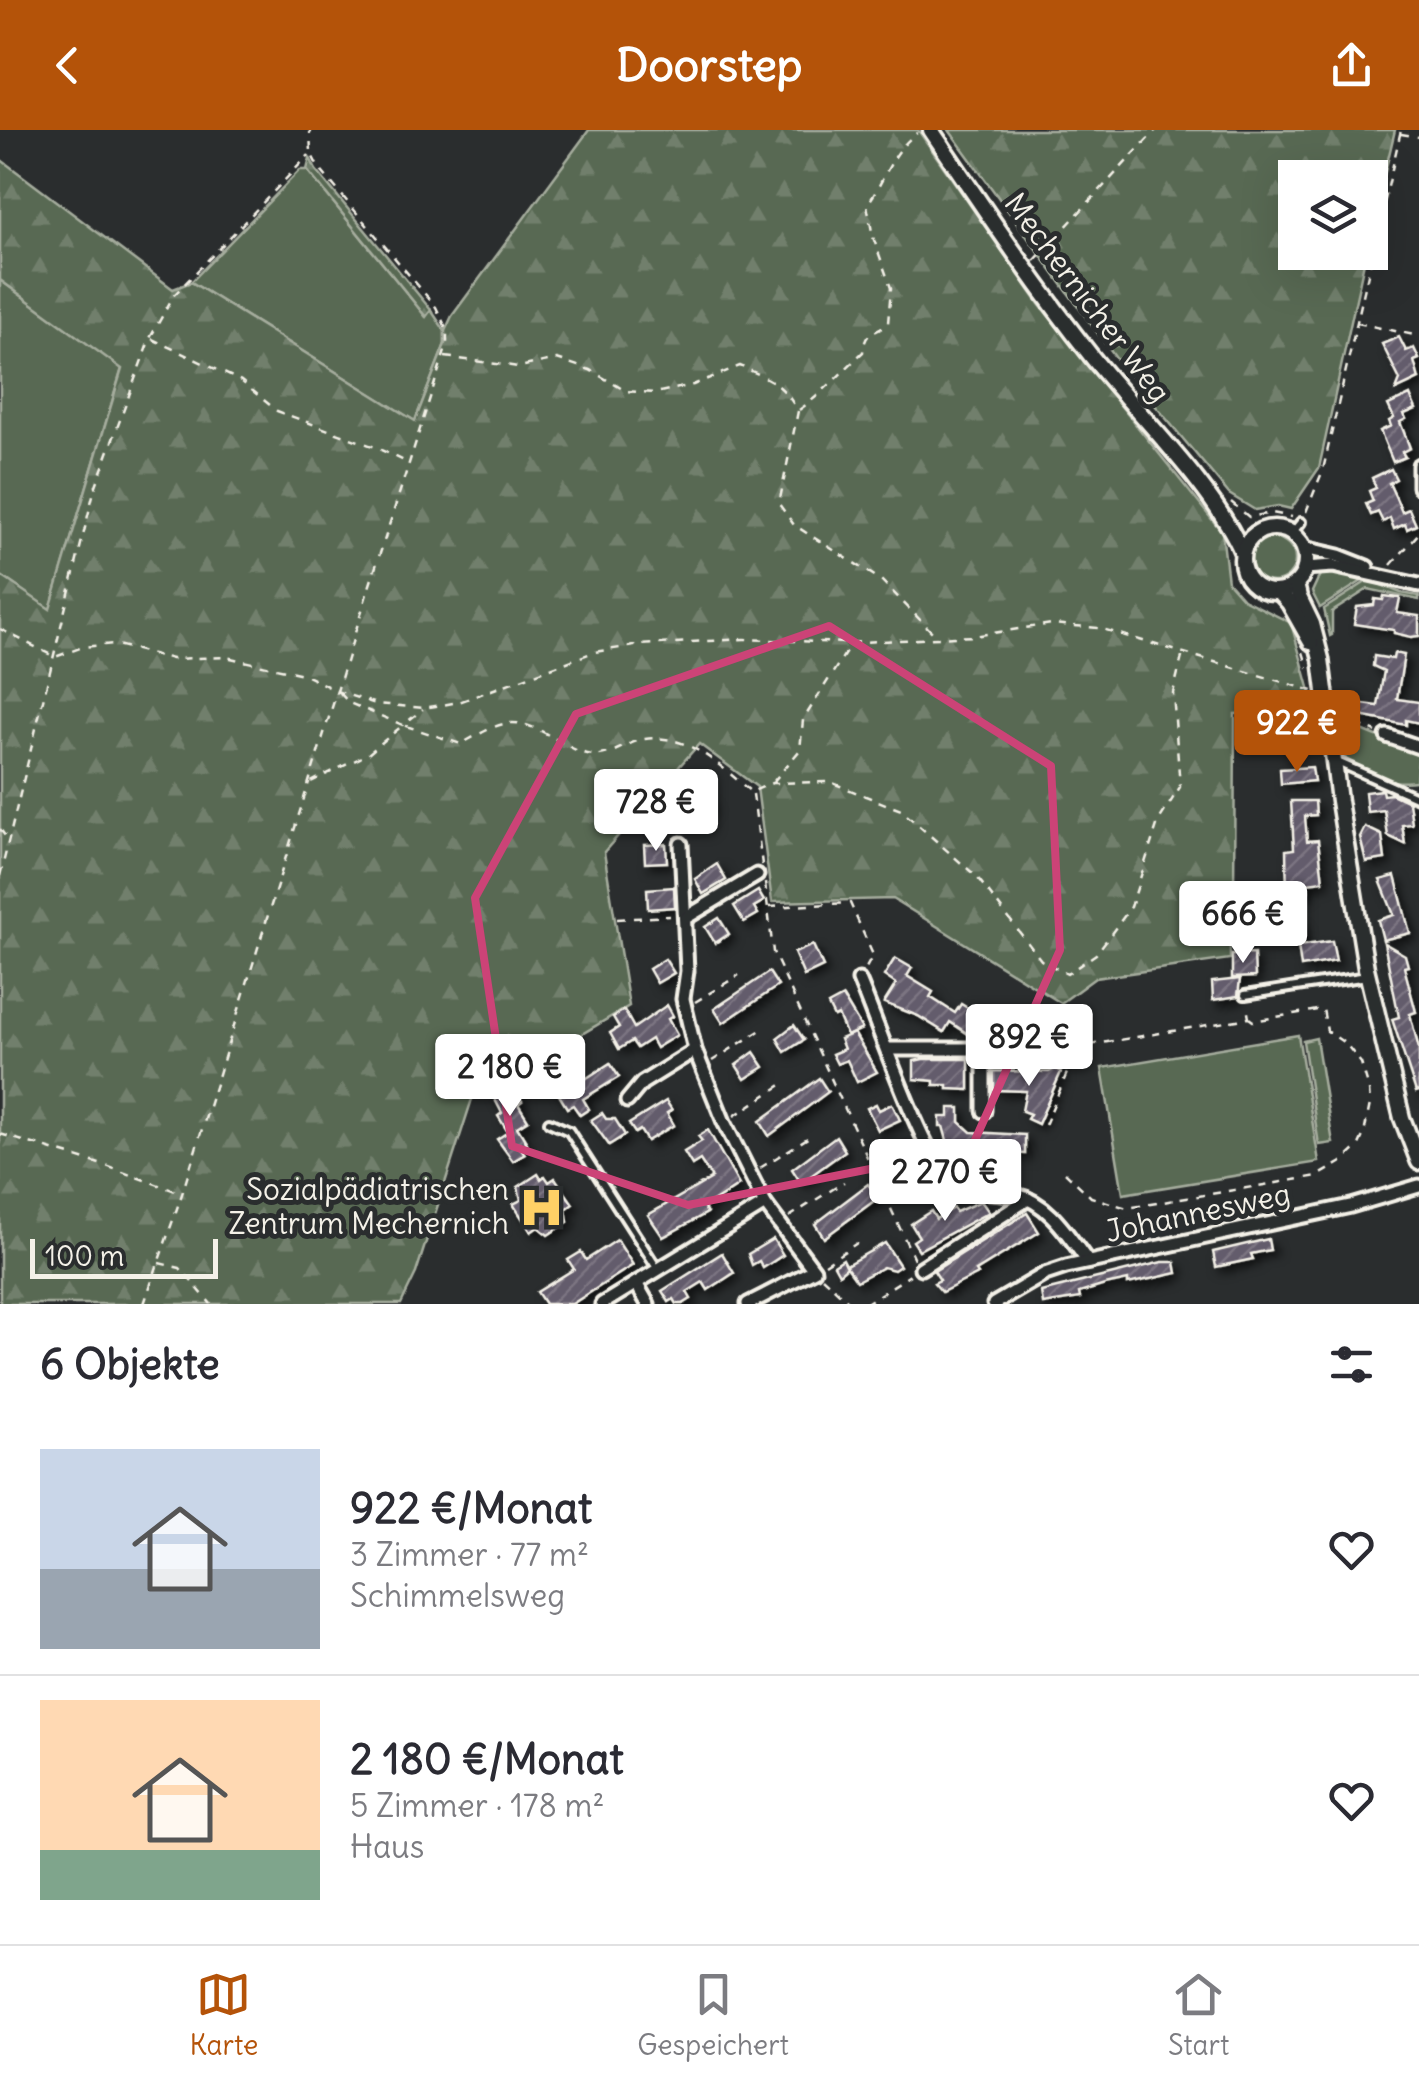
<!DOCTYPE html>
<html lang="de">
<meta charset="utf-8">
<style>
:root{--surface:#fff;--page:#f7f7f7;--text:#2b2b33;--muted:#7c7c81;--line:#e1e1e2;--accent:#b45309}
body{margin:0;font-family:Delius,sans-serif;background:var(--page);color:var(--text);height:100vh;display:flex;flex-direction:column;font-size:38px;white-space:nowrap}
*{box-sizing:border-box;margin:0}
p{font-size:32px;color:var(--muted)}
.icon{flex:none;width:55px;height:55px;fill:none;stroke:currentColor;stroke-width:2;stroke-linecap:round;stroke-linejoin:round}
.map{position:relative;height:1174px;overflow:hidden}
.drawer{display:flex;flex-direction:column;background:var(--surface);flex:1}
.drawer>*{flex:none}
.tools{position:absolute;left:1278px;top:30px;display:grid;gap:20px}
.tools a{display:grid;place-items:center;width:110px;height:110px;border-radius:0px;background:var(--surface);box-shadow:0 10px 40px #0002;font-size:50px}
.scale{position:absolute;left:30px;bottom:25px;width:188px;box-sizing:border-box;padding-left:10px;border:5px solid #f4f1e8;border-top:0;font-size:28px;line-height:35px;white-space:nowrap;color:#f4f1e8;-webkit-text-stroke:8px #2a2d2e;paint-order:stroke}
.price{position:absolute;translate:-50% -85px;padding:0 22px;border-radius:10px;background:#fff;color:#222;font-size:32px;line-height:65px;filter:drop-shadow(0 2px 5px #0008)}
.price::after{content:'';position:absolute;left:50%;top:60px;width:30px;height:22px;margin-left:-15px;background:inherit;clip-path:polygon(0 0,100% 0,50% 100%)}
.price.current{background:var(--accent);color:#fff}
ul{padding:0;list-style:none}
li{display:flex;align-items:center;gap:30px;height:250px;padding:0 40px}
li+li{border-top:2px solid var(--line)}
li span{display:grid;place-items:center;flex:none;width:280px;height:200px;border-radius:0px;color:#555}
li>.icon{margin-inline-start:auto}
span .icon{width:120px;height:120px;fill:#fffc;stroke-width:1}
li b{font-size:42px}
h2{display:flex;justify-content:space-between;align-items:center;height:120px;padding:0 40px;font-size:42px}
header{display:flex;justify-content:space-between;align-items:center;height:130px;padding:0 40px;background:var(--accent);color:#fff;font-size:45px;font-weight:700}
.menu{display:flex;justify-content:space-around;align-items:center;height:140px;border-top:2px solid var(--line);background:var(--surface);font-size:28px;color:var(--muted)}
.menu a{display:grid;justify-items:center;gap:5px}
.menu .current{color:var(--accent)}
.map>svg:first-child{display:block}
.grass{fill:#586953;stroke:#a6ad9e;stroke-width:2.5}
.forest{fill:url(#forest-firs);stroke:#a6ad9e;stroke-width:2.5}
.building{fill:url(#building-hatch);stroke:#f4f1e8;stroke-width:2.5;filter:url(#shadow)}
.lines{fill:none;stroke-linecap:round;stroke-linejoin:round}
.service-casing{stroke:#f4f1e8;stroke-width:14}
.minor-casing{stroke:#f4f1e8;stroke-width:19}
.tertiary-casing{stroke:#f4f1e8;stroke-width:21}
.path{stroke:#f4f1e8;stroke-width:2.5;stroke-dasharray:8 8;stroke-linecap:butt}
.service{stroke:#2a2d2e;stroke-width:6}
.minor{stroke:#2a2d2e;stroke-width:11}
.tertiary{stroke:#2a2d2e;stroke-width:14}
.marked{fill:none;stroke:#cc4377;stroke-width:8;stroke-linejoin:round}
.labels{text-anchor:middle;stroke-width:10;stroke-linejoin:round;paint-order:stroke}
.street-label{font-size:30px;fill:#f4f1e8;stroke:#2a2d2e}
.poi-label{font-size:30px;fill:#f4f1e8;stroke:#2a2d2e;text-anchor:end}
</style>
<header><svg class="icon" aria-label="back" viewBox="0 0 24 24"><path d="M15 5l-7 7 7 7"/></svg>Doorstep<svg class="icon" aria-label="share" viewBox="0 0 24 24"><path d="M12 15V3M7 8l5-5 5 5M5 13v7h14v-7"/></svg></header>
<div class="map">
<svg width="1419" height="1174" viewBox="0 0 1419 1174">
<defs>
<pattern id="forest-firs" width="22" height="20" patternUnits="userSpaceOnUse" patternTransform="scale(2.5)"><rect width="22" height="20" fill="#586953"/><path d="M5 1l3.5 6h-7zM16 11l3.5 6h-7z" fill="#717f6c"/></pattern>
<pattern id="building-hatch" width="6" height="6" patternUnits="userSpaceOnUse" patternTransform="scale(2.5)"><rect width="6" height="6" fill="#645c6c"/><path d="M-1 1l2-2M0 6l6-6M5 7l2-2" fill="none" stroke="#7b7481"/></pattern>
<filter id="shadow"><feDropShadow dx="5.5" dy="5.5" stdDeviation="5" flood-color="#0009"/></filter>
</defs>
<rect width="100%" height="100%" fill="#2a2d2e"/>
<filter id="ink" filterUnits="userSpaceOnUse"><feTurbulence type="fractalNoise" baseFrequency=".01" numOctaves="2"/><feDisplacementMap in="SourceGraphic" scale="20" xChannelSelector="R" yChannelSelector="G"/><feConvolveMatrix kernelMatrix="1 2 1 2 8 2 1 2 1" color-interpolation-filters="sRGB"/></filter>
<g filter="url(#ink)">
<!-- grass -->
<g class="grass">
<path d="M 300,40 L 307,40 L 425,186 L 431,180 L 445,201 L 445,214 L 415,291 L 191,152 Z"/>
<path d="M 0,150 L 122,238 L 50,480 L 0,445 Z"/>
<circle cx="1273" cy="430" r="22"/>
<path d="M 1323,438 L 1365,449 L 1320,478 L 1312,462 Z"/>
<path d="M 1369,450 L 1401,463 L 1419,466 L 1419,470 L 1368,459 L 1332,482 L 1332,505 L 1330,506 L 1324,479 Z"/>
<path d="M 1342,592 L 1419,623 L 1416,651 C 1397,654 1358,647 1346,629 C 1340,621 1341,605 1340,596 Z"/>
<path d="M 1298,905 L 1319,1032 L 1123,1064 L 1102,938 Z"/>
<path d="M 1316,908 L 1333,1013 L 1319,1015 L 1303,911 Z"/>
</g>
<!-- forest -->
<g class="forest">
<path d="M 589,0 L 918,0 L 1039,174 L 1222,402 L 1228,452 L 1243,469 L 1291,493 L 1315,579 L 1235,584 L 1234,771 L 1229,773 L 1230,829 L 1095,848 L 1061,873 L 893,769 L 772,772 L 757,657 L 699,614 L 604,722 L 629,876 L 472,969 L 416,1143 L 401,1174 L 0,1174 L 0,445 L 50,479 L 122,239 L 0,150 L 0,29 L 173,159 L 191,152 L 415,291 L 445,214 L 445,201 L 452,186 Z"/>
<path d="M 949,0 L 1395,0 L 1370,105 L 1370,48 L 1295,48 L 1295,122 L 1366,123 L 1319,338 L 1291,379 L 1278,376 L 1255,380 L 1229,364 L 1115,227 Z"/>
<path d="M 310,28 L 316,40 L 431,180 L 426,187 L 307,40 Z"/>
</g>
<!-- building -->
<g class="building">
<path d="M 1399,207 L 1406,221 L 1414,218 L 1419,229 L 1414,231 L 1419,249 L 1396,260 L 1400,250 L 1382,214 Z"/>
<path d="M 1410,265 L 1416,279 L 1404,284 L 1406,289 L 1400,292 L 1410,318 L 1402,322 L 1405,327 L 1393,332 L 1380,301 L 1391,296 L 1389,291 L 1394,288 L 1388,275 Z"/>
<path d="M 1391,339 L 1396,349 L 1389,353 L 1396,368 L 1402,382 L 1409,379 L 1416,395 L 1407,399 L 1405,394 L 1394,399 L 1390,388 L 1383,392 L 1378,382 L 1371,385 L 1366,374 L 1373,371 L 1369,361 L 1376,358 L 1372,348 Z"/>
<path d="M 1384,466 L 1400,468 L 1397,483 L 1419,486 L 1419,506 L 1411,507 L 1394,503 L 1394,500 L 1354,494 L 1357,477 L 1374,475 L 1375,469 L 1383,470 Z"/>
<path d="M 1394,523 L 1404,525 L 1397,569 L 1419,572 L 1419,593 L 1406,590 L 1406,595 L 1360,586 L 1362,574 L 1378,576 L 1384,541 L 1373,536 L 1374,526 L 1393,529 Z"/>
<path d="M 1310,591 L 1311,610 L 1287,611 L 1286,592 Z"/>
<path d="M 1312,637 L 1314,651 L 1281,654 L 1280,639 Z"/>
<path d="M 1382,660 L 1383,665 L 1392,664 L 1409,672 L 1412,694 L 1402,695 L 1405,714 L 1388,706 L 1384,680 L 1367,682 L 1365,662 Z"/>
<path d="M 696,662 L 706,668 L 708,676 L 700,686 L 688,693 L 683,687 L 672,686 Z"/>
<path d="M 1291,671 L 1315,671 L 1316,685 L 1305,686 L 1307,711 L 1318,710 L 1323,751 L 1307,753 L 1308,761 L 1287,765 L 1286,720 L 1294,719 Z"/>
<path d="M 1365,697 L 1382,705 L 1385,729 L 1366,732 L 1360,707 Z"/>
<path d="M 666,714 L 667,732 L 645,733 L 644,715 Z"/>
<path d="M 717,734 L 726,750 L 703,764 L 695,749 Z"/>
<path d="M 1395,746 L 1410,803 L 1383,810 L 1378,790 L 1394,785 L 1380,750 Z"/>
<path d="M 674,757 L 675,777 L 648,779 L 647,759 Z"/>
<path d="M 758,761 L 764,771 L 754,777 L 758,784 L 744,792 L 734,776 Z"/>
<path d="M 719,788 L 729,804 L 715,813 L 705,797 Z"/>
<path d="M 1301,790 L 1303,814 L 1292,815 L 1292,807 L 1273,808 L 1272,793 Z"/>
<path d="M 1332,811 L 1336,831 L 1301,837 L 1298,816 Z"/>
<path d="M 1384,813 L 1405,825 L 1408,836 L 1404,837 L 1416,882 L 1410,884 L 1419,919 L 1419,961 L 1416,962 L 1392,889 L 1399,887 Z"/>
<path d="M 813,815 L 823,837 L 804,846 L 794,823 Z"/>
<path d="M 1254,824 L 1255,847 L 1232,848 L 1232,825 Z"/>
<path d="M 895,828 L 912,838 L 907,846 L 933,862 L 930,867 L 955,883 L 961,874 L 971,880 L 973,877 L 993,890 L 989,895 L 998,903 L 996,906 L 1023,914 L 1018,931 L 1000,925 L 950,892 L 944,902 L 918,886 L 884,873 L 896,854 L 884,846 Z"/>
<path d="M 665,829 L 674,843 L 657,853 L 649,839 Z"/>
<path d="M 769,842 L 778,856 L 723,893 L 714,879 Z"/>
<path d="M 1240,849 L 1238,866 L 1213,870 L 1212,852 Z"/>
<path d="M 843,867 L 862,899 L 847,906 L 838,885 L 834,887 L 828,875 Z"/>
<path d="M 667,875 L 673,886 L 668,889 L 677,905 L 656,918 L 651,909 L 637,918 L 632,911 L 619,919 L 610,903 L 619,897 L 613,887 L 624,880 L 634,898 Z"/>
<path d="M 794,895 L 804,910 L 785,922 L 777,908 Z"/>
<path d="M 854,903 L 877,942 L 857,952 L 847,930 L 837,934 L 832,924 L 844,919 L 840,909 Z"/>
<path d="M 754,922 L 764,937 L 745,949 L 736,935 Z"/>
<path d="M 923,929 L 969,929 L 969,960 L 948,959 L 948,955 L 934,955 L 934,951 L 914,949 L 914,931 Z"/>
<path d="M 610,933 L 619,947 L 583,969 L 589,979 L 580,985 L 573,975 L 567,978 L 548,947 L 564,937 L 576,955 Z"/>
<path d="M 1055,939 L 1061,942 L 1038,994 L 1027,989 L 1030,984 L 1022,981 L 1026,961 L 994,960 L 994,941 L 1049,942 Z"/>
<path d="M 819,948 L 828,962 L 769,1006 L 760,991 Z"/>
<path d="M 504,951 L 508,957 L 512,955 L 522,971 L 518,974 L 528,990 L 517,997 L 527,1013 L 520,1017 L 525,1024 L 513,1031 L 497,1009 L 508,1002 L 498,986 L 502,983 L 490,960 Z"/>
<path d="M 666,971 L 672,980 L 667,983 L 674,995 L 647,1011 L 640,1000 L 635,1003 L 629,994 Z"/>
<path d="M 876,974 L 879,980 L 892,974 L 900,990 L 878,1000 L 867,978 Z"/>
<path d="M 949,978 L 960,978 L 960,992 L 971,1002 L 1025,1005 L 1025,1024 L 956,1019 L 948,1014 L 943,996 L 940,996 L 940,987 L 949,987 Z"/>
<path d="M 602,983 L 606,989 L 615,989 L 625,1005 L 609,1015 L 591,990 Z"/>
<path d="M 708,1000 L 739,1055 L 704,1078 L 707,1083 L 663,1107 L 648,1085 L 712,1048 L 700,1030 L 692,1035 L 684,1022 L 702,1011 L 698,1006 Z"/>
<path d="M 836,1006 L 845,1021 L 801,1053 L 792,1039 Z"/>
<path d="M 538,1044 L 541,1049 L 545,1046 L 549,1052 L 555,1048 L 573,1074 L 566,1079 L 568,1092 L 548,1105 L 538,1097 L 531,1102 L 513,1074 L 521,1070 L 518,1057 Z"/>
<path d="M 868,1054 L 878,1068 L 824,1108 L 815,1094 Z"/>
<path d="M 981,1071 L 989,1082 L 919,1120 L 913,1111 L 919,1107 L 911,1094 L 931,1081 L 936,1089 L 953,1078 L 956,1082 Z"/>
<path d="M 1027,1083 L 1039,1102 L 976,1141 L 978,1144 L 942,1162 L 934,1153 L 940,1150 L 934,1141 Z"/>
<path d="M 773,1109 L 783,1125 L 763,1138 L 759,1131 L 752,1135 L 748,1124 Z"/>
<path d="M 1268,1109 L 1270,1120 L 1251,1124 L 1253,1129 L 1216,1137 L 1213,1122 Z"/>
<path d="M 617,1110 L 633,1135 L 572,1174 L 545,1174 L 537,1162 L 574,1139 L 568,1130 L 581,1122 L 586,1130 Z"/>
<path d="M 885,1113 L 900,1136 L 894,1140 L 883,1137 L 857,1151 L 847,1137 L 839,1144 L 834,1135 L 843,1129 L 846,1135 Z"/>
<path d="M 722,1123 L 734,1143 L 708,1160 L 703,1152 L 687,1162 L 691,1169 L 683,1174 L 677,1174 L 674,1169 L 669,1172 L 662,1161 Z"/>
<path d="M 1162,1132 L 1175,1132 L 1177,1143 L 1128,1154 L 1128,1150 L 1105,1155 L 1079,1163 L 1080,1168 L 1043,1174 L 1041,1162 Z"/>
</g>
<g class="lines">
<defs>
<g id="service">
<path d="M 1292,403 L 1301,392"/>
<path d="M 1335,631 L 1418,668 L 1419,665"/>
<path d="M 1245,865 L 1367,846"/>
<path d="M 549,992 L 569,1001 L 657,1138"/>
</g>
<g id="minor">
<path d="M 1419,335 L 1419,357"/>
<path d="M 1304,418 L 1339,426 L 1367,437"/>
<path d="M 1305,438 L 1333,436 L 1419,455"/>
<path d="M 1387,606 L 1419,617"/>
<path d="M 681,714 L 687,841 L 683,869 L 695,920 L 724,992 L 765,1074 L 814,1140 L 748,1174"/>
<path d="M 687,787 L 757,745"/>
<path d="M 859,850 C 876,889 923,1027 949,1049 C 968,1065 993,1060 1016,1065 C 1049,1072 1069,1107 1088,1132"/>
<path d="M 888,919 L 972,919 L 984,930 L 984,981"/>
<path d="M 627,971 L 642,953 L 695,920"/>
<path d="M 921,1138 L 1028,1069"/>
<path d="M 636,1153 L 648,1174"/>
<path d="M 602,1174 L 765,1074"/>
<path d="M 994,1174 L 1045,1144 L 1066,1137 L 1351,1076 L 1419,1056"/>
</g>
<g id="tertiary">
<path d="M 931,0 C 983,77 1034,154 1092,227 C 1137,284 1214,357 1242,422"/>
<circle cx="1274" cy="430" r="32"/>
<path d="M 1296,454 L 1299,467 L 1312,494 L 1321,529 L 1339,671 L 1366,838 L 1402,988 L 1419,1032"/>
<path d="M 1279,462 L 1289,473 L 1311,512"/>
</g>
</defs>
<!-- service casing -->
<use href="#service" class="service-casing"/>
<!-- minor casing -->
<use href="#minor" class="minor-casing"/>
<!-- tertiary casing -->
<use href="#tertiary" class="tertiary-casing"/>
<!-- path -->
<g class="path">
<path d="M 1401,4 L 1419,7"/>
<path d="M 1034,131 L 1156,0"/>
<path d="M 1357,193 L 1419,206"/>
<path d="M 152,209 L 241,251 L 277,281 L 375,317 L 408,333"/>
<path d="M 445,227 L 519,237 L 557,229 L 590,240 L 626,261 L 655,263 L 693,255 L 740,236 C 771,250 780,251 798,281 L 779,374 L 794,395 L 881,450 L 937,507"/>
<path d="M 799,280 C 822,264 842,242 863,222 C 866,197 874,207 888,193 L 891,158 L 873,107 L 867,75 C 885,50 892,21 917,3"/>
<path d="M 1231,372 L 1249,387 L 1272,383 L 1292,387"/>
<path d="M 1306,382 L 1323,340 L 1401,0"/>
<path d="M 1391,435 L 1419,403"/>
<path d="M 0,499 L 55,527 L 83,517 L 113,514 L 172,529 L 226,527 L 303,544 L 339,562 L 376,574 L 424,578 L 459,572 L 594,522 L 640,515 L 744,509 L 845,513 L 974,506 L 1051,494 L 1099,498 L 1313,561"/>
<path d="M 1303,522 L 1308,538"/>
<path d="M 340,563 L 349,573 L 403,595 L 423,579"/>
<path d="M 1342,588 L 1376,602"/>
<path d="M 311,652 L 368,624 L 403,595 L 461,614 C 506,589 513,584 559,611 C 570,617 581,624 594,625 C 613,626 627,612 645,609 C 688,603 721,636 751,662 L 772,653 L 830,652 L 901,680 L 976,746 L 1041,830 L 1067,844 L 1096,824 L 1131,777 L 1158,692 L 1180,657 L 1173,563 L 1183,523"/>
<path d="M 773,652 L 800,620 L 803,590 L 851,514"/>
<path d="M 753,664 L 762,735"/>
<path d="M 0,699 L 8,710"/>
<path d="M 0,746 L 94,361 L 150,208 L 174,165 L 309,25"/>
<path d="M 765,753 L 773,822 L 914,1129"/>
<path d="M 769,777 L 850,773 L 873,825 L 866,838"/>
<path d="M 617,789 L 670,786"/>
<path d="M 695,872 L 739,845"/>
<path d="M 712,931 L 761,900"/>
<path d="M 734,986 L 786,952"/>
<path d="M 1045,995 L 1078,917 L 1249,888 L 1247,877"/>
<path d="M 0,1004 L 106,1036 L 181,1063"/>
<path d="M 760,1038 L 814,1004"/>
<path d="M 1065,1042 L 1091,1067 L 1127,1078 L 1318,1046 L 1342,1032 L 1358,1017 L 1364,1004 L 1370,974 L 1369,959 L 1361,933 L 1346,914 L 1327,901 L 1323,879 L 1253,891 L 1249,888"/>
<path d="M 789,1087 L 844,1052"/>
<path d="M 159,1133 L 180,1138 L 211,1174"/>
<path d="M 825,1134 L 857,1113"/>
<path d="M 822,1147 L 850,1173 L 857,1174"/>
<path d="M 144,1174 L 182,1064 L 367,464 L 447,215 L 447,200 L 436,177 L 318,37 L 311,23 L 310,0"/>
<path d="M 865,1174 L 910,1145"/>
</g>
<!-- service -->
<use href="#service" class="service"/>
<!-- minor -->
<use href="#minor" class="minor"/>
<!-- tertiary -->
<use href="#tertiary" class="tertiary"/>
</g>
</g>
<!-- marked area -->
<path class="marked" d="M 829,496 L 1051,636 L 1060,820 L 971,1019 L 688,1075 L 512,1016 L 475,768 L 576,584 Z"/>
<!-- icons -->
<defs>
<symbol id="hospital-bare" viewBox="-9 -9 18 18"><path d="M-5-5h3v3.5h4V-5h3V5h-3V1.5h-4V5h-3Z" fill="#ffd166" stroke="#2a2d2e" stroke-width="2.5" paint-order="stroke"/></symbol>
</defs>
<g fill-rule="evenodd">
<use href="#hospital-bare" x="510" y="1046" width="63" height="63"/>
</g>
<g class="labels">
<!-- street labels -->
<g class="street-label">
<text transform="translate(1087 168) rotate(53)" y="10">Mechernicher Weg</text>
<text transform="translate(1198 1083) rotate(-12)" y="10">Johannesweg</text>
</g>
<!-- poi labels -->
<g class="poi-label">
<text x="509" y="1070">Sozialpädiatrischen<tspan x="509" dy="34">Zentrum Mechernich</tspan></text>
</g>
</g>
</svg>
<div class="tools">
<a><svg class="icon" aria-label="layers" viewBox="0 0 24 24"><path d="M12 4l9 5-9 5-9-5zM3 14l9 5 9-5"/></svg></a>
</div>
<div class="scale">100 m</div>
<b class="price current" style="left:1297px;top:645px">922 €</b>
<b class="price" style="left:656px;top:724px">728 €</b>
<b class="price" style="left:1243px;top:836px">666 €</b>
<b class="price" style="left:1029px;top:959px">892 €</b>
<b class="price" style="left:510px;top:989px">2 180 €</b>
<b class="price" style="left:945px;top:1094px">2 270 €</b>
</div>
<section class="drawer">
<h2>6 Objekte<svg class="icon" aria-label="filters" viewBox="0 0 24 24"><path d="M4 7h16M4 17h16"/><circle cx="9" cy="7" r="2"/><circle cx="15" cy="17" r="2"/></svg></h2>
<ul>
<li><span style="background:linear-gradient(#c9d6e8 60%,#9aa5b1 0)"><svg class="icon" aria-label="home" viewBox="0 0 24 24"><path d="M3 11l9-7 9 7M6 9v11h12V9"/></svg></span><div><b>922 €/Monat</b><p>3 Zimmer · 77 m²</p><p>Schimmelsweg</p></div><svg class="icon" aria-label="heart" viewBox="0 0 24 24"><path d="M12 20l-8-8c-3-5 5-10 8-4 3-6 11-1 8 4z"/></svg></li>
<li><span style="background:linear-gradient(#ffd9b3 75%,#7fa58c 0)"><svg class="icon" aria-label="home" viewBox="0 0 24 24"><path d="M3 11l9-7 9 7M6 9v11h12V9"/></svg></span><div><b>2 180 €/Monat</b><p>5 Zimmer · 178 m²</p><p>Haus</p></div><svg class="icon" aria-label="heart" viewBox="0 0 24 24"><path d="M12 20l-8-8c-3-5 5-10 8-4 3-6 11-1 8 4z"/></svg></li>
</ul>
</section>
<nav class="menu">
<a class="current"><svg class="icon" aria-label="map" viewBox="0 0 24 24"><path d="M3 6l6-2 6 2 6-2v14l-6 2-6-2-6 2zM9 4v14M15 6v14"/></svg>Karte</a>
<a><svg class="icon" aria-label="saved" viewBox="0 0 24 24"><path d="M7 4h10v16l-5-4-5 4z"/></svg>Gespeichert</a>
<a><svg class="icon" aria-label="home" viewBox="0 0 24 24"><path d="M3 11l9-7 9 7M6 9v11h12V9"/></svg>Start</a>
</nav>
